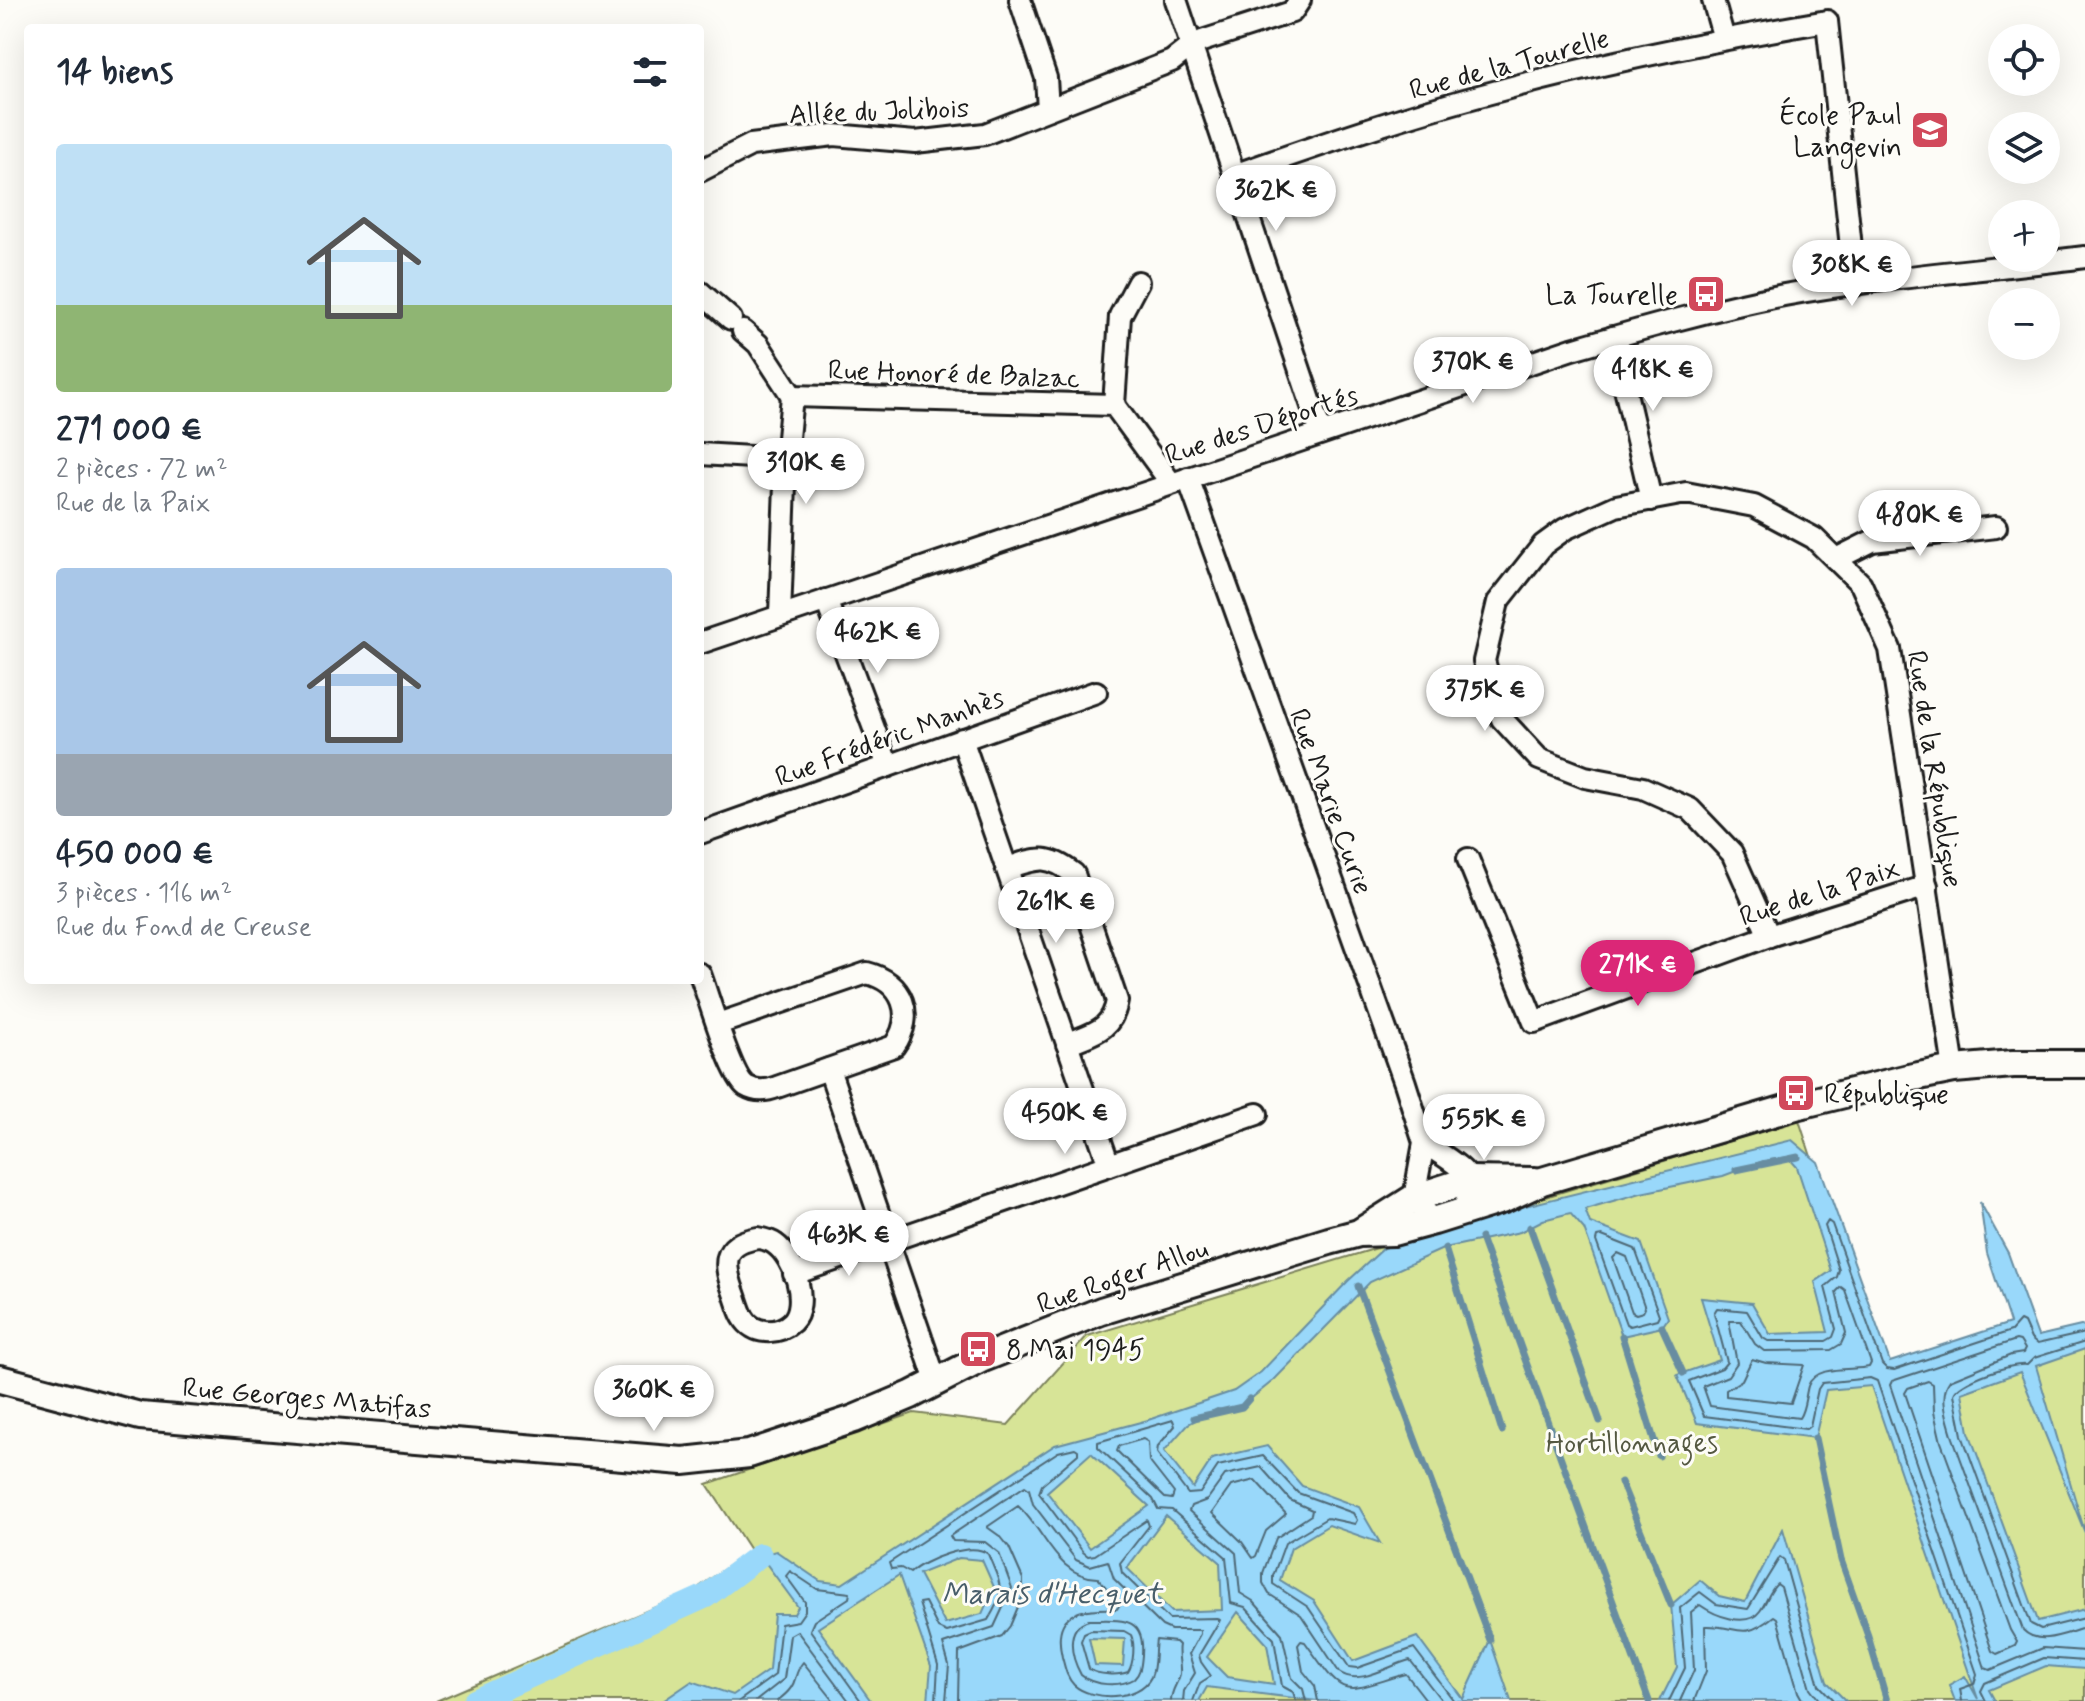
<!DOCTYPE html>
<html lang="fr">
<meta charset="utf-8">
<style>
:root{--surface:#fff;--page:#f6f6f7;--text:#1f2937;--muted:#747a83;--accent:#db2777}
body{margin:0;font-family:Mynerve,sans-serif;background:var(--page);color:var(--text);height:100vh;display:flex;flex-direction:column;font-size:30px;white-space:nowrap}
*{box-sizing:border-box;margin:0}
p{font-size:26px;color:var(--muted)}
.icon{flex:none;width:44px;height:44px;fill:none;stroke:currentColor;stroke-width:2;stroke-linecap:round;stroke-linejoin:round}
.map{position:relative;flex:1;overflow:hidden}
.panel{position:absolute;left:24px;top:24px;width:680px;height:960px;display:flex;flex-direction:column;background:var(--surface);border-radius:8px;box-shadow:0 8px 32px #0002}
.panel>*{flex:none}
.controls{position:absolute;left:1988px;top:24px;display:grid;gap:16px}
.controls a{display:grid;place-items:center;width:72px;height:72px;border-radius:50%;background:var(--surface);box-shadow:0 8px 32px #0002;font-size:40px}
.price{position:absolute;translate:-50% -68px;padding:0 18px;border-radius:28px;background:#fff;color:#222;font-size:26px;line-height:52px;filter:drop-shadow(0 2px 4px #0008)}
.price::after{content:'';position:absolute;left:50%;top:48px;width:24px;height:18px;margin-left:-12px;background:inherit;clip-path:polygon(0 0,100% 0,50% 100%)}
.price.active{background:var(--accent);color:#fff}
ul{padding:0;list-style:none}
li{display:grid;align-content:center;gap:16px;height:424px;padding:0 32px}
li span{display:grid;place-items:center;height:248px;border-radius:8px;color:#555}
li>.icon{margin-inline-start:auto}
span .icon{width:144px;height:144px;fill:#fffc;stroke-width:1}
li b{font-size:34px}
h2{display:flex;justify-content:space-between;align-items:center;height:96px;padding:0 32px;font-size:34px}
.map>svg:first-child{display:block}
.green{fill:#d7e497;stroke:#7a805a;stroke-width:2}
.water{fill:#99d8fa;stroke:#678da1;stroke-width:2;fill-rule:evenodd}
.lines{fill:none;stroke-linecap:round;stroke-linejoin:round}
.shore{stroke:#4e6775;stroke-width:2}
.stream{stroke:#678da1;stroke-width:7}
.canal{stroke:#99d8fa;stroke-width:24}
.minor-casing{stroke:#1c1c1c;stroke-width:26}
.tertiary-casing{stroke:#1c1c1c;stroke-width:32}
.minor{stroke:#fdfcf7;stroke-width:20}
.tertiary{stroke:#fdfcf7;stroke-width:26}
.labels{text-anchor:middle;stroke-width:6;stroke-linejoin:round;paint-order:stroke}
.street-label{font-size:28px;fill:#1c1c1c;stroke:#fdfcf7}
.poi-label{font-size:28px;fill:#1c1c1c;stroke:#fdfcf7;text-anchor:end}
.park-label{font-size:28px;fill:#545841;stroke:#fdfcf7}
.water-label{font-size:30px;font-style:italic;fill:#485e6a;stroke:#fdfcf7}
</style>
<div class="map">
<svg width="2085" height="1701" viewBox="0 0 2085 1701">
<rect width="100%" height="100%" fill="#fdfcf7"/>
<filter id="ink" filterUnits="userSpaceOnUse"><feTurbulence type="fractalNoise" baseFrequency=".0125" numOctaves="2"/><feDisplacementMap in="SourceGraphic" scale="16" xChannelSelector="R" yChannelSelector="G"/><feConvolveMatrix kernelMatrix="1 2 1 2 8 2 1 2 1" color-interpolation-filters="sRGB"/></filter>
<g filter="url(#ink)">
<!-- green -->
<path class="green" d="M 1799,1120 L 1882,1373 L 2085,1332 L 2085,1701 L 436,1701 L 695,1590 L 750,1550 L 707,1484 L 914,1413 L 1008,1425 L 1087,1336 Z"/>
<!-- water -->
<g class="water">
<path d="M 1792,1140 L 1818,1162 L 1890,1362 L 2010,1323 L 1987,1253 L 1980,1202 L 2008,1253 L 2038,1336 L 2085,1325 L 2085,1349 L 2036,1366 L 2085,1533 L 2020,1372 L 1962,1393 L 1969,1432 L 2038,1621 L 2085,1609 L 2085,1669 L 2046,1666 L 1989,1690 L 1995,1701 L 1955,1701 L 1949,1685 L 1965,1676 L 1978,1699 L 1871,1386 L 1826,1390 L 1815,1438 L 1697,1423 L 1677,1375 L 1720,1360 L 1701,1298 L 1752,1303 L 1770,1334 L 1828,1332 L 1815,1282 L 1831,1271 L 1797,1167 L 1788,1157 L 1763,1161 L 1723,1176 L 1641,1193 L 1585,1209 L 1590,1223 L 1641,1242 L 1668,1318 L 1662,1327 L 1622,1336 L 1584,1229 L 1570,1213 L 1543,1220 L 1520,1232 L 1445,1248 L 1370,1282 L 1274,1380 L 1243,1405 L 1223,1410 L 1217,1409 L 1188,1424 L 1164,1451 L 1193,1488 L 1212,1459 L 1267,1446 L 1302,1486 L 1359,1507 L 1380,1543 L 1329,1525 L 1291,1548 L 1280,1580 L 1314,1601 L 1353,1661 L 1417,1637 L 1463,1699 L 1490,1640 L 1511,1701 L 1317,1701 L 1207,1687 L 1199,1701 L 928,1701 L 931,1666 L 899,1575 L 818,1628 L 871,1701 L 663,1701 L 692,1681 L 733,1695 L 769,1670 L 774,1614 L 794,1614 L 798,1607 L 760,1555 L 776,1551 L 820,1581 L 842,1584 L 1055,1445 L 1148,1420 L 1234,1391 L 1261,1372 L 1348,1281 L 1384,1248 L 1485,1216 ZM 1091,1453 L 1149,1506 L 1090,1548 L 1047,1492 ZM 1166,1516 L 1220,1562 L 1222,1610 L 1172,1612 L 1127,1568 ZM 959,1558 L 982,1560 L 994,1587 L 982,1614 L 945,1624 L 919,1574 ZM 1238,1612 L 1267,1644 L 1274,1684 L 1227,1677 L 1207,1657 ZM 1089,1638 L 1125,1639 L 1123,1666 L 1095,1665 Z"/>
<path d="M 1783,1529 L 1827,1682 L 1846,1701 L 1660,1701 L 1677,1667 L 1671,1605 L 1700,1580 L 1719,1596 L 1745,1602 Z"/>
</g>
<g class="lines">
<!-- shore -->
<g class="shore">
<path d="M 1602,1236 L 1635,1249 L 1659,1315 L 1657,1319 L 1630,1326 L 1626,1324 L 1596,1241 L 1597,1237 Z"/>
<path d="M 1618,1253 L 1627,1257 L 1645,1308 L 1643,1312 L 1636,1314 L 1632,1312 L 1613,1258 Z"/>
<path d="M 1841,1287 L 1845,1290 L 1871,1363 L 1869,1367 C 1851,1371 1816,1364 1808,1386 C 1805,1397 1805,1409 1799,1418 L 1710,1406 L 1703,1386 L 1728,1376 L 1737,1363 L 1729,1321 L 1741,1321 L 1755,1344 L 1764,1351 L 1831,1350 L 1841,1344 L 1846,1333 L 1836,1292 Z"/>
<path d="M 2085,1342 L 2034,1358 L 2027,1365 C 2013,1362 1959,1381 1954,1394 L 1962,1435 L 2031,1624 L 2041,1629 L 2085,1618"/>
<path d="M 1752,1359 L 1766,1363 L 1804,1365 L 1791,1403 L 1726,1396 L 1726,1390 L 1742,1380 Z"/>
<path d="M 1928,1381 L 1933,1384 L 1934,1412 L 1941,1442 L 2010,1630 L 2017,1642 L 2015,1646 L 1997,1654 L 1992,1651 L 1905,1393 L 1908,1388 Z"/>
<path d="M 1143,1439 L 1148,1442 L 1149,1461 L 1174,1493 L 1172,1499 L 1165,1498 L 1117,1451 L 1119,1446 Z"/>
<path d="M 1255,1480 L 1286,1514 L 1266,1531 L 1256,1556 L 1253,1558 L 1242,1542 L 1212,1513 L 1231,1486 Z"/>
<path d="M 1089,1620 C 1121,1620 1145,1615 1142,1655 C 1141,1665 1141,1672 1134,1679 C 1120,1687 1093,1686 1081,1675 C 1071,1657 1064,1627 1089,1620 Z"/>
<path d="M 2085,1628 C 2066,1633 2039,1647 2023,1630 L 1953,1438 C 1948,1420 1938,1396 1950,1380 L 2011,1355 L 2023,1353 L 2025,1349 L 2020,1341 L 2016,1340 L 1892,1381 L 1890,1385 L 1985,1668 L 1990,1670 L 2043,1648 L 2085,1651"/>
<path d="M 1091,1630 L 1124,1631 L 1131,1635 C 1135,1644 1134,1663 1128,1672 C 1118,1676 1098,1675 1089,1669 L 1081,1641 L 1084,1633 Z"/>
<path d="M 739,1701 L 775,1675 L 781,1624 L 798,1621 L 805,1611 L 805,1602 L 786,1576 L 790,1571 L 817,1589 L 850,1593 L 849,1598 L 814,1621 L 810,1630 L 861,1701"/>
<path d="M 756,1701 L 784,1679 L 790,1635 L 797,1631 L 849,1701"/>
<path d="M 777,1701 C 801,1684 791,1677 803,1662 L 834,1701"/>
<path d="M 936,1701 L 938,1665 L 919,1603 L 925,1602 L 938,1628 L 947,1632 L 988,1620 C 1002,1597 1004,1590 993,1566 C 992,1564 989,1556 988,1554 C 972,1540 922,1561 910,1573 L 901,1568 L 891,1569 L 889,1563 L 1058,1452 L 1075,1448 L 1078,1450 L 1078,1454 L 1042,1485 L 1039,1493 L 1083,1552 L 1088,1556 L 1095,1555 L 1147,1520 L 1149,1526 L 1120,1563 L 1122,1573 L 1169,1619 L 1217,1618 L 1220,1620 L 1199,1655 L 1201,1662 L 1211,1676 L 1200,1683 L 1193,1701"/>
<path d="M 946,1701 L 949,1665 L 943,1644 L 994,1627 L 1012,1588 L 999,1553 L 985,1542 L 953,1541 L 950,1536 L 1025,1486 L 1029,1489 L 1033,1504 L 1076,1560 L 1090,1566 L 1108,1561 L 1114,1579 L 1162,1626 L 1171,1630 L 1200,1630 L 1200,1634 L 1189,1654 L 1195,1673 L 1184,1691 L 1183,1701"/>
<path d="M 958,1701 L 959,1652 L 1002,1636 L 1010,1626 L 1023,1595 L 1023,1579 L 1009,1547 L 1001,1537 L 987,1527 L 1018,1506 C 1046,1531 1056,1577 1098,1578 L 1120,1604 L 1117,1609 C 1081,1608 1051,1610 1062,1657 C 1065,1667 1066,1677 1074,1685 C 1091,1701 1139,1701 1151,1677 C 1156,1666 1154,1652 1156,1640 L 1176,1642 L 1179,1645 C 1177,1655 1181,1665 1180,1674 C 1178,1683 1171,1690 1171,1701"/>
<path d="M 1296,1701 L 1293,1692 L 1282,1686 L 1274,1639 L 1245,1607 L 1231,1603 L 1226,1557 L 1172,1510 L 1158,1509 L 1153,1499 L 1098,1447 L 1098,1442 L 1173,1420 L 1175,1426 L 1158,1446 L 1157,1453 L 1188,1494 L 1200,1493 L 1218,1466 L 1263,1456 L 1298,1493 L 1353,1513 L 1357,1520 L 1355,1524 L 1327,1518 L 1285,1543 L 1273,1576 L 1273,1584 L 1308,1607 L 1349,1667 L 1357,1668 L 1414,1648 L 1454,1701"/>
<path d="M 1306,1701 L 1303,1689 L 1292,1678 L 1282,1634 L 1253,1601 L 1240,1593 L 1236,1553 L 1189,1511 L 1191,1506 L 1207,1500 L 1225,1475 L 1261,1467 L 1290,1500 L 1312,1510 L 1311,1515 L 1276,1538 L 1263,1573 L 1263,1583 L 1269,1594 L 1301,1615 L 1339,1672 C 1359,1687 1389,1665 1410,1660 L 1442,1701"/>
<path d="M 1318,1701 L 1315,1686 L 1303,1671 L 1298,1645 L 1301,1641 L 1305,1642 C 1347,1701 1339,1693 1406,1674 L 1427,1701"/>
<path d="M 1669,1701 L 1685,1668 L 1680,1608 L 1700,1592 L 1716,1604 L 1748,1609 L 1780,1557 L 1784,1560 L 1819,1685 L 1834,1701"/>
<path d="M 1680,1701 L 1694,1670 L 1691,1612 L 1700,1605 C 1714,1615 1747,1629 1760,1611 C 1767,1602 1769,1591 1777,1584 L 1781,1587 L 1810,1688 L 1820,1701"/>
<path d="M 1694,1701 L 1706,1671 L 1705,1626 C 1740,1625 1740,1643 1774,1616 L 1777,1618 L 1798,1692 L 1803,1701"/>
<path d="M 1962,1701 L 1960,1689 L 1974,1684 L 1977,1674 L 1877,1381 L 1870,1378 L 1822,1383 L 1818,1389 L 1810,1426 L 1806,1429 L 1704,1416 L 1689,1381 L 1722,1368 L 1727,1362 L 1714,1313 L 1717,1308 L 1747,1311 L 1763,1338 L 1768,1341 L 1826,1341 L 1833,1337 L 1836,1329 L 1825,1287 L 1837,1277 L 1839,1270 L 1825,1226 L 1828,1221 L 1832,1224 L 1882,1364 L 1887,1369 L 1894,1370 L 2011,1331 L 2020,1321 L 2024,1323 L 2031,1339 L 2037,1344 L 2085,1333"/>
<path d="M 1986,1701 L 1981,1691 L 1985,1683 L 2044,1658 L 2085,1661"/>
</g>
<!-- stream -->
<g class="stream">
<path d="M 1736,1170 L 1798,1157"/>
<path d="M 1530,1227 L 1600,1421"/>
<path d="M 1481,1238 L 1649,1701"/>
<path d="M 1445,1248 L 1502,1431"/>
<path d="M 1358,1286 L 1490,1640"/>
<path d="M 1662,1327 L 1683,1373"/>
<path d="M 1622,1336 L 1659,1456"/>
<path d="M 1194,1418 L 1242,1407 L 1249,1399"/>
<path d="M 1815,1438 L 1841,1560 L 1868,1636 L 1887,1701"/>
<path d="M 1621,1482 L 1671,1605"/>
</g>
<!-- canal -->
<path class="canal" d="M 475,1701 L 706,1596 L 760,1555"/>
<defs>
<g id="minor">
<path d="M 1020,0 L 1046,78 L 1048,109"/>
<path d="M 1176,0 L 1321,433"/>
<path d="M 1713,0 L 1724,39"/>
<path d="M 700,171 L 751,145 L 834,135 L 915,142 L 985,134 L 1172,61 L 1191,46 L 1202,41 L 1292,12 L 1300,0"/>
<path d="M 1234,175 C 1319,145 1406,115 1494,92 C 1603,62 1715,40 1827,21 L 1855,285"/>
<path d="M 700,292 L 731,319"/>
<path d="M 743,331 L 758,344 L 792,396"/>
<path d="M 1613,337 L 1651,500"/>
<path d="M 792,396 L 1114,405 L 1171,483"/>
<path d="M 1114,405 L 1120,316 L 1138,282"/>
<path d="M 700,454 L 786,459"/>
<path d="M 1188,478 L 1405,1083 L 1424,1143 L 1414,1198 L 1434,1221"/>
<path d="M 1836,559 L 1872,541 L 1996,527"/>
<path d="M 826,600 L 888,766"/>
<path d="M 780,615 L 786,459 L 792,396"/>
<path d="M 700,643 L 1572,349 C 1641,329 1712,309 1784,295 C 1883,277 1985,270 2085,257"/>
<path d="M 962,739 L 1109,1165"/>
<path d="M 700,833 L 1096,692"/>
<path d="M 1468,859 L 1534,1022 L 1769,936 L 1927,886"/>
<path d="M 1007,868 C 1037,858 1047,853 1074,874 L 1117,1001 C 1112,1031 1092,1033 1067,1044"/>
<path d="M 1769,936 L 1732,853 L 1690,809 L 1643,788 L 1585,777 L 1539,759 L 1502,719 L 1484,661 L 1498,602 L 1543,545 L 1565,529 L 1616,506 L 1686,493 L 1754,506 L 1814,538 L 1861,584 L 1890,649 L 1954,1069"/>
<path d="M 700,974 C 708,995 731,1076 746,1086 C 756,1092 767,1091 777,1087 L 894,1046 C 916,1015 903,982 867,973 L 718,1024"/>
<path d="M 829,1069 L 936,1381"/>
<path d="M 1424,1143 C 1435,1151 1473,1171 1471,1186 C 1471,1194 1465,1204 1462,1211"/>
<path d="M 758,1238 C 764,1239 770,1240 775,1244 C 794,1257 810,1304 792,1322 C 778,1335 753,1335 743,1317 C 739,1310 737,1301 734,1293 C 724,1265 720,1244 758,1238 Z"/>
<path d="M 794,1274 L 1257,1114"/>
</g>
<g id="tertiary">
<path d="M 1362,1231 L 1414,1198 L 1470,1180 L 1534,1181"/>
<path d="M 0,1379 L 140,1416 L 683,1461 L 749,1454 L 854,1419 L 911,1395 L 981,1359 L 1101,1311 L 1329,1241 L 1359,1233 L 1393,1232 L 1434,1221 L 1504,1199 L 1542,1181 L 1799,1105 L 1909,1078 L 1954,1069 L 2013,1064 L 2085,1064"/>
</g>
</defs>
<!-- minor casing -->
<use href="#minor" class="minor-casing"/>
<!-- tertiary casing -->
<use href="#tertiary" class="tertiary-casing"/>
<!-- minor -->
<use href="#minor" class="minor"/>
<!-- tertiary -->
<use href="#tertiary" class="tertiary"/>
</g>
</g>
<!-- icons -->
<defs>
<symbol id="school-square" viewBox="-11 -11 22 22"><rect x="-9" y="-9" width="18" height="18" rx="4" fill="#d1495b" stroke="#fdfcf7"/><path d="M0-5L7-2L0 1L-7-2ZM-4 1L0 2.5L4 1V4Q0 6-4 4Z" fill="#fff"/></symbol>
<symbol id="bus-square" viewBox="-11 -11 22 22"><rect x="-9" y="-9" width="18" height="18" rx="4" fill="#d1495b" stroke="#fdfcf7"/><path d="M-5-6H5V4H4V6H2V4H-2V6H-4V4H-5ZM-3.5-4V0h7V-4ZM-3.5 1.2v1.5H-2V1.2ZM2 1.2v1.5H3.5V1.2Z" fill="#fff"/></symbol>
</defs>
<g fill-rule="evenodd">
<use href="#school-square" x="1908" y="108" width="44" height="44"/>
<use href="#bus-square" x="1684" y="272" width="44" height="44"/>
<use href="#bus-square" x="1774" y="1071" width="44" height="44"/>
<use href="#bus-square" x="956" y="1327" width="44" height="44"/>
</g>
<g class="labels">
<!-- street labels -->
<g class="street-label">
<text transform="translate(1509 63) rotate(-15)" y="10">Rue de la Tourelle</text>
<text transform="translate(879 110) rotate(-2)" y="10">Allée du Jolibois</text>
<text transform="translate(954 373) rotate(2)" y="10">Rue Honoré de Balzac</text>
<text transform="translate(1261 424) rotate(-18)" y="10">Rue des Déportés</text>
<text transform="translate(889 736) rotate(-20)" y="10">Rue Frédéric Manhès</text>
<text transform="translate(1936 769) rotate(81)" y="10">Rue de la République</text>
<text transform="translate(1332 801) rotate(70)" y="10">Rue Marie Curie</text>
<text transform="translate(1819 891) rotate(-18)" y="10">Rue de la Paix</text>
<text transform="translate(1122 1275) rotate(-19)" y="10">Rue Roger Allou</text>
<text transform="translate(307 1397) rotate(5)" y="10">Rue Georges Matifas</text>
</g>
<!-- poi labels -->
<g class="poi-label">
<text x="1902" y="124">École Paul<tspan x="1902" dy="32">Langevin</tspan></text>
<text x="1678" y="304">La Tourelle</text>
<text x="1824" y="1103" text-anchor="start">République</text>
<text x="1006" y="1359" text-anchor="start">8 Mai 1945</text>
</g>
<!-- park labels -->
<g class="park-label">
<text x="1632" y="1452">Hortillonnages</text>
</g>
<!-- water labels -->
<g class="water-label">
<text x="1052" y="1603">Marais d'Hecquet</text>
</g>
</g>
</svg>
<div class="controls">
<a><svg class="icon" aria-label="locate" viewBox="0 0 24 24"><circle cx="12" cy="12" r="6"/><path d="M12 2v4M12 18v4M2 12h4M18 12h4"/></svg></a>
<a><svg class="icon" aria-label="layers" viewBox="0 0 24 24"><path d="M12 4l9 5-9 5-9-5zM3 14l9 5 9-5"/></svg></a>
<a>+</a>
<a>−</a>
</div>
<b class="price" style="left:1276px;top:233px">362K €</b>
<b class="price" style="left:1852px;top:308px">308K €</b>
<b class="price" style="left:1473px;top:405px">370K €</b>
<b class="price" style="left:1653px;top:413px">418K €</b>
<b class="price" style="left:806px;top:506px">310K €</b>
<b class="price" style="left:1920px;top:558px">480K €</b>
<b class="price" style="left:878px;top:675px">462K €</b>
<b class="price" style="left:1485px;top:733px">375K €</b>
<b class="price" style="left:1056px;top:945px">261K €</b>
<b class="price active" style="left:1638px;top:1008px">271K €</b>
<b class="price" style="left:1065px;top:1156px">450K €</b>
<b class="price" style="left:1484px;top:1162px">555K €</b>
<b class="price" style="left:849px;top:1278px">463K €</b>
<b class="price" style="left:654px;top:1433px">360K €</b>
<section class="panel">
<h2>14 biens<svg class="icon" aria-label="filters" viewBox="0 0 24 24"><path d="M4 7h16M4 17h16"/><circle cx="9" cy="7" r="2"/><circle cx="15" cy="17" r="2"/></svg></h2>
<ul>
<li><span style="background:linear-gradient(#bfe0f5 65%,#8fb573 0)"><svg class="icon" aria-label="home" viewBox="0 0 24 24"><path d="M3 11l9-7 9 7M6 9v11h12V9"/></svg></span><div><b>271 000 €</b><p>2 pièces · 72 m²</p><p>Rue de la Paix</p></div></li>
<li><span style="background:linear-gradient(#a9c7e8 75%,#9aa5b1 0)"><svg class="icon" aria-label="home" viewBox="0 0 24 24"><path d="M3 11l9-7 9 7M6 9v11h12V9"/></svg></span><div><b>450 000 €</b><p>3 pièces · 116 m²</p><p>Rue du Fond de Creuse</p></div></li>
</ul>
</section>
</div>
